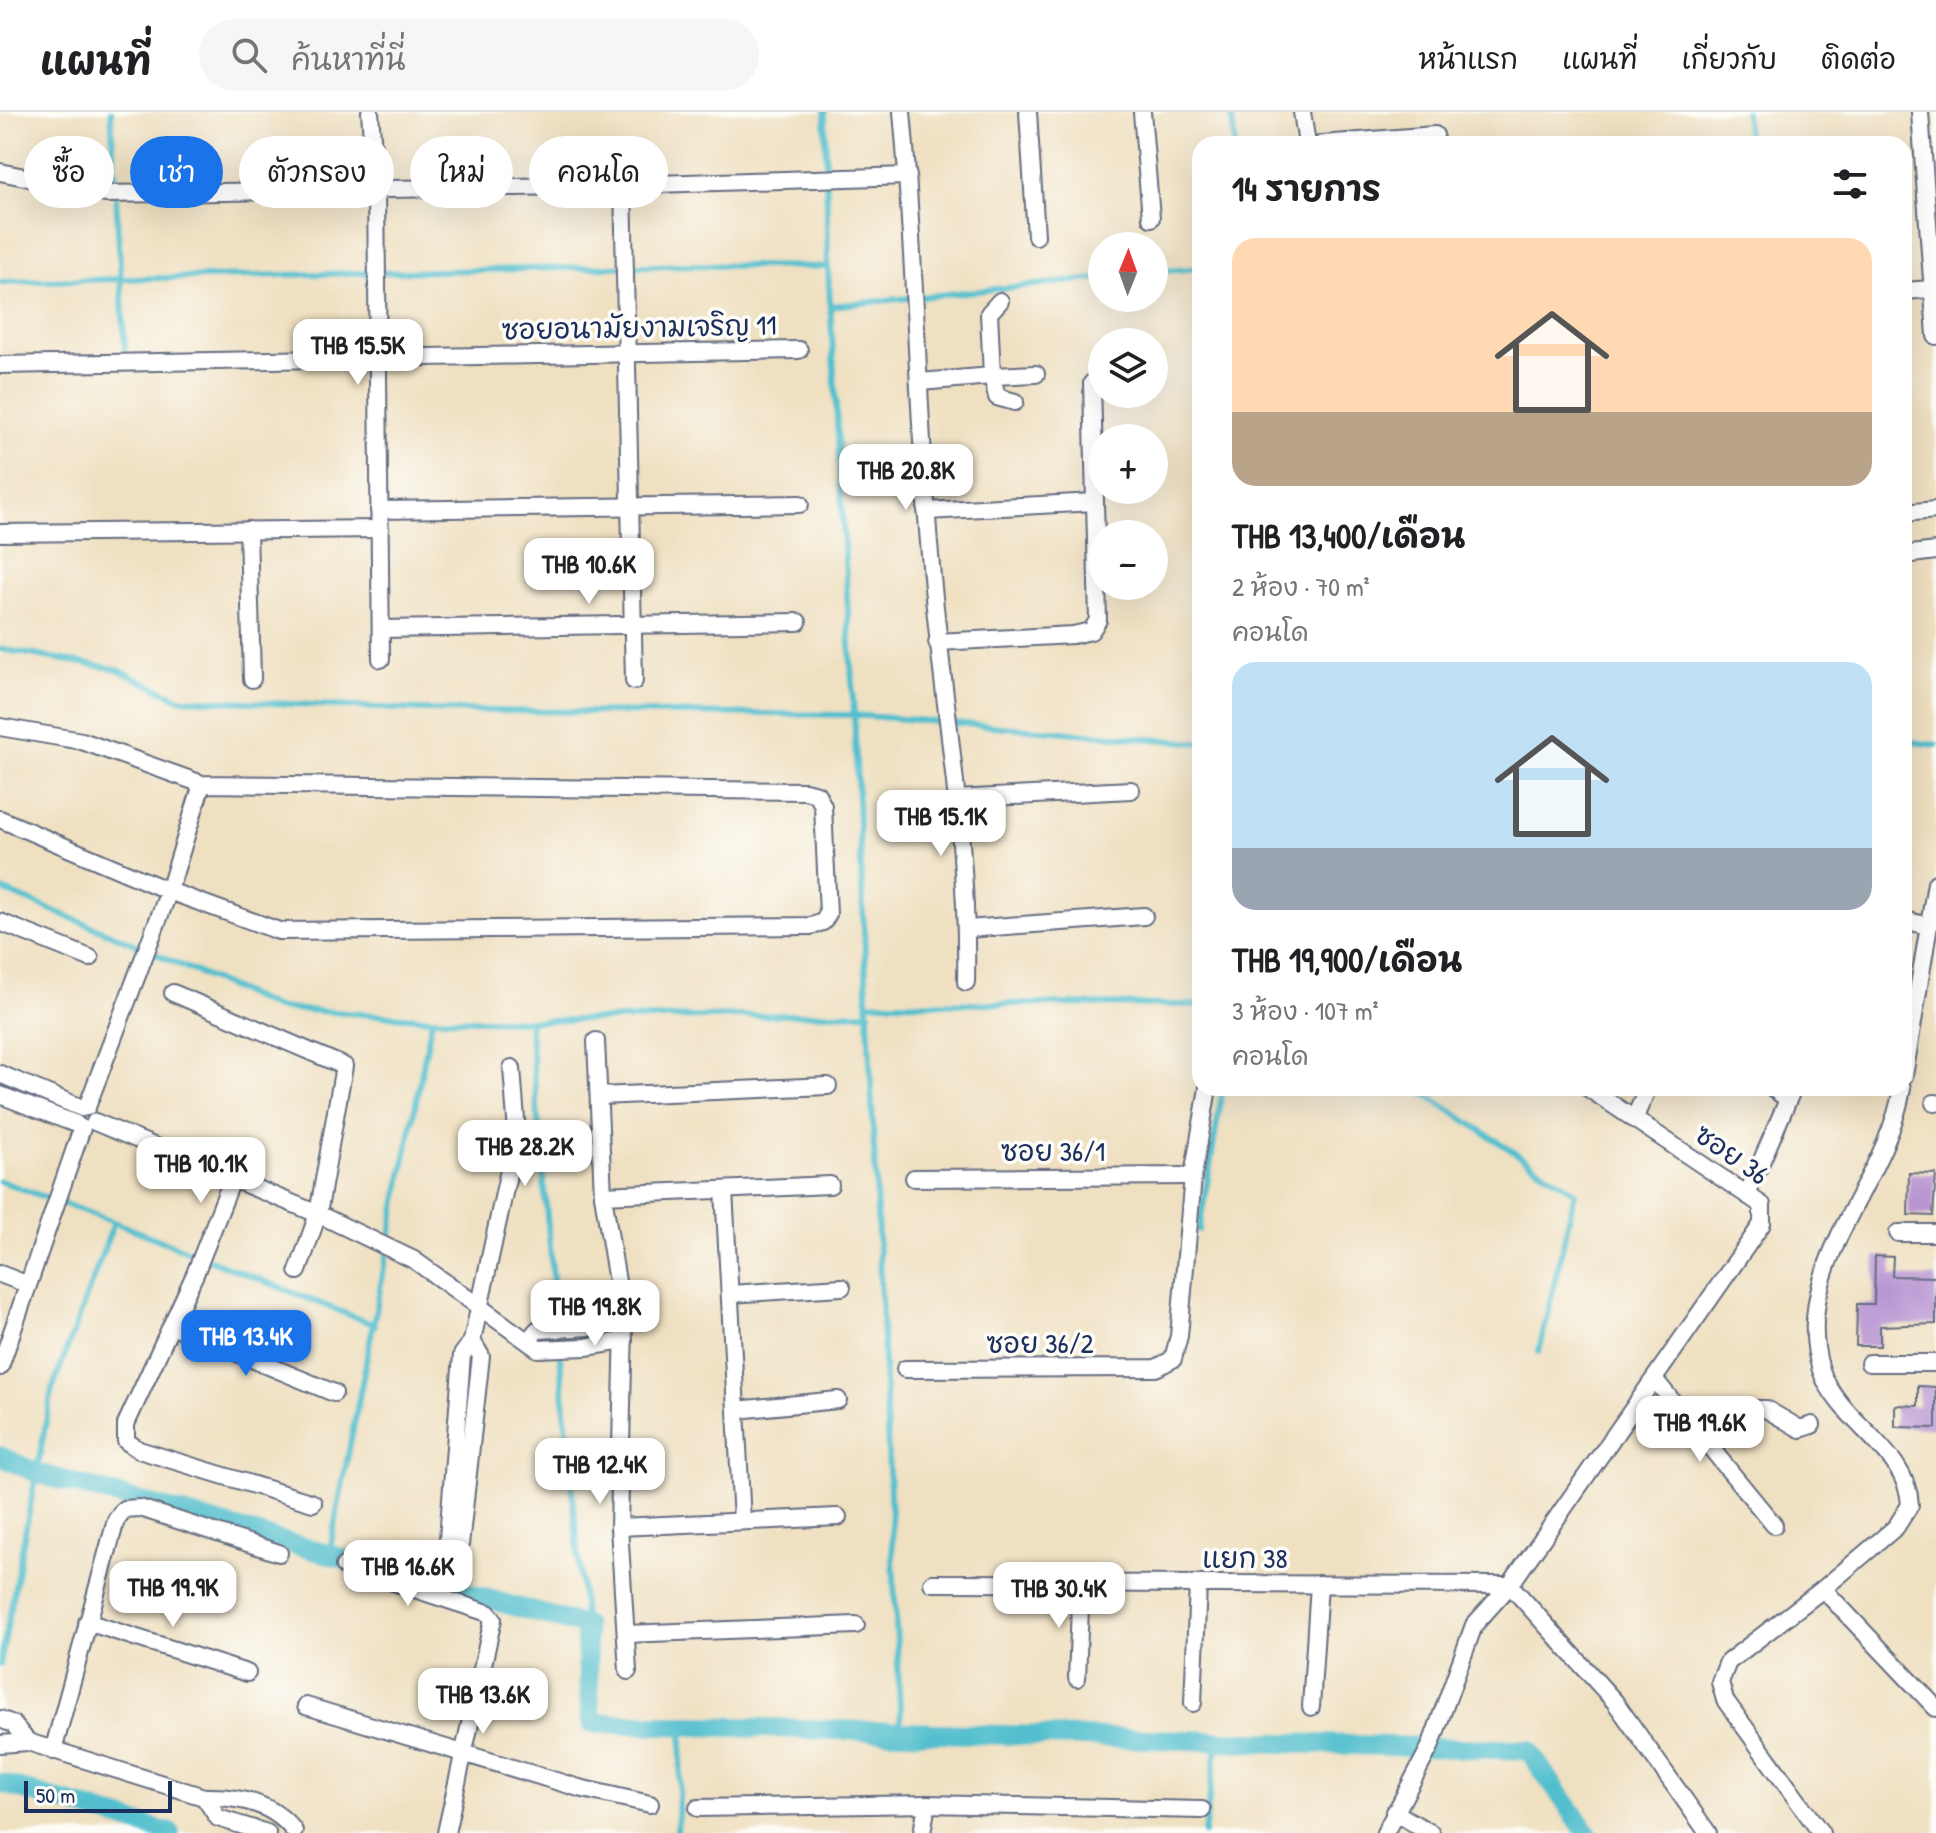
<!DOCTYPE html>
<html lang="th">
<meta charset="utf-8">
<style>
:root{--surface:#fff;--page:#f6f6f6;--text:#202124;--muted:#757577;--line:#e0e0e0;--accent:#1a73e8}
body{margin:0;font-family:"Patrick Hand","Playpen Sans Thai",sans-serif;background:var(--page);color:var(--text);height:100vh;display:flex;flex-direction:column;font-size:30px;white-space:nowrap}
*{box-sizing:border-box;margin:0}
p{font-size:26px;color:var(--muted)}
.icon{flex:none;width:44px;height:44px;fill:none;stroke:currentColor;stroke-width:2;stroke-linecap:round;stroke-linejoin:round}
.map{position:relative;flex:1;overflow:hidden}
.details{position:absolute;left:1192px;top:24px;width:720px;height:960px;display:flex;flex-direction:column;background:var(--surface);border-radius:24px;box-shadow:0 8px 32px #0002}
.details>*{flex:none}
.top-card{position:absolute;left:24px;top:24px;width:760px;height:72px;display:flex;gap:16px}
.needle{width:52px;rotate:1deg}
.fabs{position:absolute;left:1088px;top:120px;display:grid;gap:16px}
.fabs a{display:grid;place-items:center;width:80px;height:80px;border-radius:50%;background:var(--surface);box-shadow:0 8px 32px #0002;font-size:40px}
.scale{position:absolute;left:24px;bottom:20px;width:148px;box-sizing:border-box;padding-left:8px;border:4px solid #1b2f5e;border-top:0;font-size:22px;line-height:28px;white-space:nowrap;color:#1b2f5e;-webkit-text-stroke:6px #fdfcf7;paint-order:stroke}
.price{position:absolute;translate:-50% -68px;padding:0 18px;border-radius:16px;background:#fff;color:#222;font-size:26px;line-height:52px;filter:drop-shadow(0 2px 4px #0008)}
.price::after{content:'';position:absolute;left:50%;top:48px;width:24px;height:18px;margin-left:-12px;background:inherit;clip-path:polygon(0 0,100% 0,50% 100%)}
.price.selected{background:var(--accent);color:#fff}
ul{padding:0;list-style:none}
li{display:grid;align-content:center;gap:16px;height:424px;padding:0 40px}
li span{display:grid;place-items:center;height:248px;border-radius:24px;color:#555}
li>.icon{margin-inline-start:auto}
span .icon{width:144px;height:144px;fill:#fffc;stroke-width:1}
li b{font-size:34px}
h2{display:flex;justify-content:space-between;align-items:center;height:96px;padding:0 40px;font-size:34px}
.chip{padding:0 28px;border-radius:36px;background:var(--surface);box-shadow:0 8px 32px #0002;font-size:28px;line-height:72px}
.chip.selected{background:var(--accent);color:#fff}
header{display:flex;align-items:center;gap:48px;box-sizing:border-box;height:112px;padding:0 40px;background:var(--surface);border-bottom:2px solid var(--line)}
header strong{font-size:38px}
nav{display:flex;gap:44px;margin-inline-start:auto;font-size:28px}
.search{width:560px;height:72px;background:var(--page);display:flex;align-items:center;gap:20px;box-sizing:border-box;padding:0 28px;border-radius:44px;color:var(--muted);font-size:30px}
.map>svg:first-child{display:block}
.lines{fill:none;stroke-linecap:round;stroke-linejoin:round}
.stream{stroke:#53bfce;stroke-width:6}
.canal{stroke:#53bfce;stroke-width:20}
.building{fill:#b996d3}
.minor-casing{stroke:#656d81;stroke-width:20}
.minor{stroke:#fff;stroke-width:16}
.labels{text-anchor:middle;stroke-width:7;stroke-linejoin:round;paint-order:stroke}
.street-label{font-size:28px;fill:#1b2f5e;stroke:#fdfcf7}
</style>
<header>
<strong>แผนที่</strong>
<div class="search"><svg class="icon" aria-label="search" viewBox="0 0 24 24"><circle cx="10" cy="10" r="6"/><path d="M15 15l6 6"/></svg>ค้นหาที่นี่</div>
<nav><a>หน้าแรก</a><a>แผนที่</a><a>เกี่ยวกับ</a><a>ติดต่อ</a></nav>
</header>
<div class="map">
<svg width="1936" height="1721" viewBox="0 0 1936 1721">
<rect width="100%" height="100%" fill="#fdfcf7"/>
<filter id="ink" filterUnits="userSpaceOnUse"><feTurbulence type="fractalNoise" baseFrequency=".0125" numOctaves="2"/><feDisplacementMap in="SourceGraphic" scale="16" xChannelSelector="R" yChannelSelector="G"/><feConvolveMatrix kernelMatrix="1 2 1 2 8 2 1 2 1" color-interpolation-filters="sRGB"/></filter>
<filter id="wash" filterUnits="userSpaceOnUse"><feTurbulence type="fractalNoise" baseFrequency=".006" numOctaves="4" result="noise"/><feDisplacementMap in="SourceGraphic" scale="32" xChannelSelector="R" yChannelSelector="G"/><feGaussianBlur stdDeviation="1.8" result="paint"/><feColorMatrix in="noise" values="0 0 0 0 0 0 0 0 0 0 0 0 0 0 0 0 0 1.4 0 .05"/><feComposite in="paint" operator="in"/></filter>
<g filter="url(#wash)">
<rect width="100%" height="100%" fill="#efe0c1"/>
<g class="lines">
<!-- stream -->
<g class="stream">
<path d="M 111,0 L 125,237"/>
<path d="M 825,0 L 828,155 L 854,603 L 901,1619"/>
<path d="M 1231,0 L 1235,32"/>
<path d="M 1745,0 L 1748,32"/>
<path d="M 1154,160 L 1200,156"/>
<path d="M 0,170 L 688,153 L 828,155"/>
<path d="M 831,194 L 1102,166"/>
<path d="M 0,537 L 116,557 L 180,587 L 422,598 L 854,603 L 1200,631"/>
<path d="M 1904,629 L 1936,633"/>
<path d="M 0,777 L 123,827 L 276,896 L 432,907 L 529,909 L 869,901"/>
<path d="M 868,891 L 1200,893"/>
<path d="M 529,909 L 585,1514"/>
<path d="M 1416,976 L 1575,1080 L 1539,1239"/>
<path d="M 0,1069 L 114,1110"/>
<path d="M 1199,1118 L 1223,976"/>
<path d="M 329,1442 L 432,907"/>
<path d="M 0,1553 L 52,1278 L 114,1110 L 375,1213"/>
<path d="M 677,1721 L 683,1613"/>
<path d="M 1204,1721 L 1218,1629"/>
</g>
<!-- canal -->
<g class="canal">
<path d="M 0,1344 L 37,1361 L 585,1514 L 591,1611 L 1528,1638 L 1587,1721"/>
<path d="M 0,1671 L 170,1721"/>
</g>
</g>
<g id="blocks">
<!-- building -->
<g class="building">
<path d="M 1909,1061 L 1936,1062 L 1933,1104 L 1908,1103 Z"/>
<path d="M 1875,1144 L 1893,1145 L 1892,1164 L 1936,1165 L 1936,1212 L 1880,1214 L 1880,1234 L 1856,1234 L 1857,1192 L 1874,1192 Z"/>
<path d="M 1918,1274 L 1936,1275 L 1936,1316 L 1895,1315 L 1895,1293 L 1918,1294 Z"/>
</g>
</g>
</g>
<g filter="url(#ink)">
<use href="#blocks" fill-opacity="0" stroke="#656d81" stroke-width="2"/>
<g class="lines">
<defs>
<g id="minor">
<path d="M 370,0 L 376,77 L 381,547"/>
<path d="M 902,0 C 916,151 917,303 931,454 C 943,593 969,730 966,870"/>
<path d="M 1028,0 L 1036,124"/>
<path d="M 1142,0 L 1151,106"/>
<path d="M 1302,0 L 1307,32"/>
<path d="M 1920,0 L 1936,224"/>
<path d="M 1322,32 L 1435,23"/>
<path d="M 0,60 L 106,82 L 623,73 L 908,64"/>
<path d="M 623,73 L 634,569"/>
<path d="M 1904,179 L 1932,177"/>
<path d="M 0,253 L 799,238"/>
<path d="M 920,270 L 992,264 L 989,201 L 1000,189"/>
<path d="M 1015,290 L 997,285 L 992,264 L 1036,262"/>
<path d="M 379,398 L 800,392"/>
<path d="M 926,399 L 1095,390"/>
<path d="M 1904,401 L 1936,398"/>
<path d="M 248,418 L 252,567"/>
<path d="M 0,421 L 380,417"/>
<path d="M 1904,443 L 1936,439"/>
<path d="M 381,517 L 798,510"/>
<path d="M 937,530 L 1073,523 L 1091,519 L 1098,508 L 1092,271"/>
<path d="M 0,615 L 82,629 L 202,672 L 169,779 L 279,819 L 811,814 L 823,810 L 828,802 L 823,694 L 817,682 L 805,679 L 202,672"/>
<path d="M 956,687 L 1131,678"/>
<path d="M 0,707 L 169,779 L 87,995"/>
<path d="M 1904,808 L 1928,814"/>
<path d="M 0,810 L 90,846"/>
<path d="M 967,817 L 1144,804"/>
<path d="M 173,881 L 344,954 L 318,1102 L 298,1159"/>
<path d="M 596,929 L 603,1083 L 624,1213 L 619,1415 L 628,1559"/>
<path d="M 0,962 L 82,996"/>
<path d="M 1904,964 L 1936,771"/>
<path d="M 1772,976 L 1788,987"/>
<path d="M 0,983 L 76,1012"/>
<path d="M 599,984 L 828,974"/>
<path d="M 1934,991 L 1936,991"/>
<path d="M 1634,1007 L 1648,976"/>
<path d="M 95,1010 L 318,1102 L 414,1148 L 538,1237 L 586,1235 L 624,1229"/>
<path d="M 914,1066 L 1193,1064"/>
<path d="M 232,1068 L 195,1162 L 126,1312 L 126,1329 L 139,1338 L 313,1391"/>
<path d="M 724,1078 L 742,1409"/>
<path d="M 603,1083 L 830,1073"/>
<path d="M 1747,1083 L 1793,976"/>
<path d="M 1898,1121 L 1936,1121"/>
<path d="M 0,1162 L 26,1172"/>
<path d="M 730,1182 L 842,1175"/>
<path d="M 172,1214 L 334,1281"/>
<path d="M 472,1229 L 481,1244 L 460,1433 L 448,1427 L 462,1243 L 472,1229 L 517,1021 L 512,956"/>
<path d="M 528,1229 L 537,1218 L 624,1213"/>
<path d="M 1869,1251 L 1936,1251"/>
<path d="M 0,1255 L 82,1016"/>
<path d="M 905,1257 L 1156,1256 L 1173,1247 L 1179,1224 L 1193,1064 L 1208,976"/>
<path d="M 1655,1268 L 1774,1413"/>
<path d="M 736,1298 L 838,1288"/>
<path d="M 1712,1335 L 1758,1297 L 1766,1297 L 1800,1317 L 1812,1313"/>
<path d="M 619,1415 L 838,1405"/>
<path d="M 344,1454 L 488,1501 L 493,1507 L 446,1721"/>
<path d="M 932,1471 L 1510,1473 L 1615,1590 L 1708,1721"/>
<path d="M 1823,1477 L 1936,1596"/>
<path d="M 87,1510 L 247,1561"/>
<path d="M 626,1522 L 856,1513"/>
<path d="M 1077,1566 L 1081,1472"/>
<path d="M 1193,1591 L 1198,1472"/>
<path d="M 306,1594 L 579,1676 L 650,1692"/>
<path d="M 1311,1595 L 1319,1472"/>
<path d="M 0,1607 L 13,1612 L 28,1630"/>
<path d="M 0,1632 L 28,1630 L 204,1685 C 237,1684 273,1691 294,1719"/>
<path d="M 53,1639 L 116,1408 L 124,1397 L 140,1396 L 279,1441"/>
<path d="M 204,1685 L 218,1706 L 267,1721"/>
<path d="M 698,1696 L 927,1692 L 1202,1698"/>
<path d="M 1394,1700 L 1431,1721"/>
<path d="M 922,1721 L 927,1692"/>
<path d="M 1385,1721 L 1430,1635 L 1474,1513 L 1510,1473 L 1762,1112 L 1762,1093 L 1588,976"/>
<path d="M 1821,1721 L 1725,1588 L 1720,1570 L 1728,1550 L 1823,1477 L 1896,1415 L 1910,1393 C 1908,1338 1838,1310 1821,1258 C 1789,1155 1887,1072 1902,976"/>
</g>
</defs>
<!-- minor casing -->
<use href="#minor" class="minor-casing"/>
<!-- minor -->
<use href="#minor" class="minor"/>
</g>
</g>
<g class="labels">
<!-- street labels -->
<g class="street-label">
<text transform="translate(639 215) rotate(-1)" y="10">ซอยอนามัยงามเจริญ 11</text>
<text x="1053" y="1049">ซอย 36/1</text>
<text transform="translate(1732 1042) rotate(35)" y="10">ซอย 36</text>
<text x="1040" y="1241">ซอย 36/2</text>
<text x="1245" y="1456">แยก 38</text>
</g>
</g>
</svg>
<div class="fabs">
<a><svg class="needle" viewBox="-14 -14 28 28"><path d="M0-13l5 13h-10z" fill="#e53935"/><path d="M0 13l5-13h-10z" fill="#757577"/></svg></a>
<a><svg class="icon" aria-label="layers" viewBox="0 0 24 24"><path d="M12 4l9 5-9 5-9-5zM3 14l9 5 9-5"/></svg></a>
<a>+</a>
<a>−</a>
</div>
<div class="scale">50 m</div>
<b class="price" style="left:358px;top:275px">THB 15.5K</b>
<b class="price" style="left:906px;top:400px">THB 20.8K</b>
<b class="price" style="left:589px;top:494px">THB 10.6K</b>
<b class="price" style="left:941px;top:746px">THB 15.1K</b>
<b class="price" style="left:525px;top:1076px">THB 28.2K</b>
<b class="price" style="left:201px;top:1093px">THB 10.1K</b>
<b class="price" style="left:595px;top:1236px">THB 19.8K</b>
<b class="price selected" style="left:246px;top:1266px">THB 13.4K</b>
<b class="price" style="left:1700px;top:1352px">THB 19.6K</b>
<b class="price" style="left:600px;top:1394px">THB 12.4K</b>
<b class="price" style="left:408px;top:1496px">THB 16.6K</b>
<b class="price" style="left:173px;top:1517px">THB 19.9K</b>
<b class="price" style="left:1059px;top:1518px">THB 30.4K</b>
<b class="price" style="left:483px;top:1624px">THB 13.6K</b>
<div class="top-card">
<a class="chip">ซื้อ</a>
<a class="chip selected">เช่า</a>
<a class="chip">ตัวกรอง</a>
<a class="chip">ใหม่</a>
<a class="chip">คอนโด</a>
</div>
<section class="details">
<h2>14 รายการ<svg class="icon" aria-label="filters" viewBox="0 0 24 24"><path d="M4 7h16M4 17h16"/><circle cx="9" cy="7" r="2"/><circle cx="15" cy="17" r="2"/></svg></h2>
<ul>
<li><span style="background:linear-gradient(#ffd9b3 70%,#b9a48a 0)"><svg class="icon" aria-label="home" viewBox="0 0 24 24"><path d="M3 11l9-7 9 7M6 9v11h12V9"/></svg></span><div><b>THB 13,400/เดือน</b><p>2 ห้อง · 70 m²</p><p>คอนโด</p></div></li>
<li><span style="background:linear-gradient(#bfe0f5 75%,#9aa5b1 0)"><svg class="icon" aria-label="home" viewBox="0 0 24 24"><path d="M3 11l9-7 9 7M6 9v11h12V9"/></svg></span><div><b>THB 19,900/เดือน</b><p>3 ห้อง · 107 m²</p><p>คอนโด</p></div></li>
</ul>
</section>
</div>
